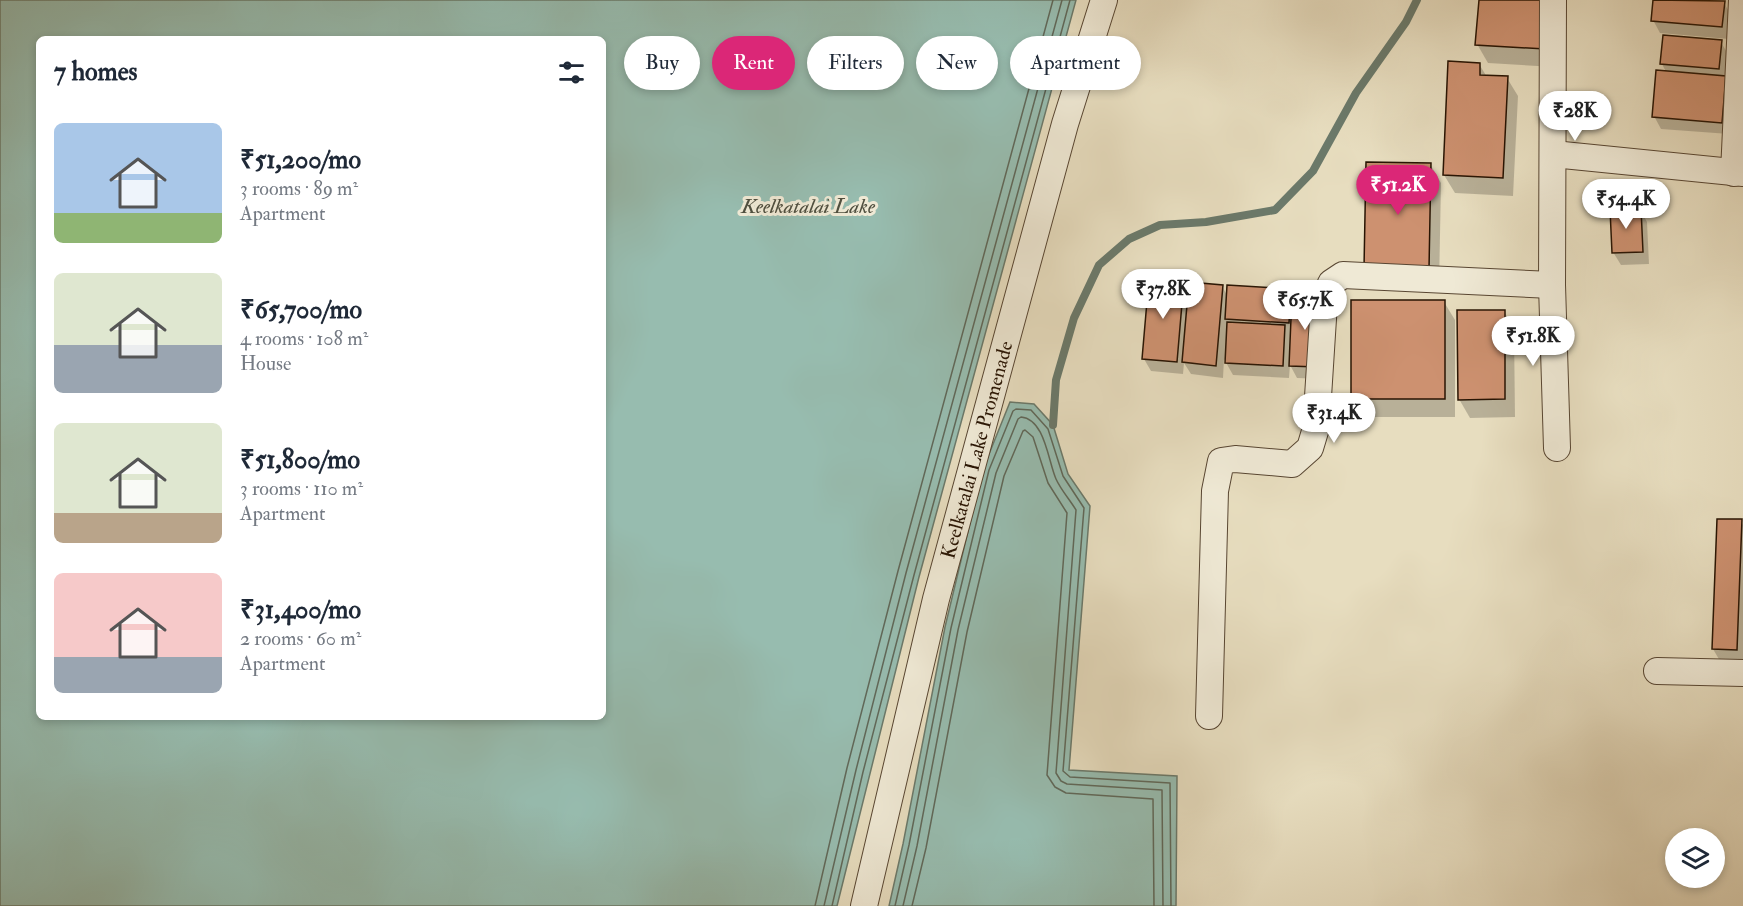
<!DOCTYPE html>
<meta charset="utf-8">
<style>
:root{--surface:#fff;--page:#f2f2f3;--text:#1f2937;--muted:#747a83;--accent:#db2777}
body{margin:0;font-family:"IM FELL Double Pica",serif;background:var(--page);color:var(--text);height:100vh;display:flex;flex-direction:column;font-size:22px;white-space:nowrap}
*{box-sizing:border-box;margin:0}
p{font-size:20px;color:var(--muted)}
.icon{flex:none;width:33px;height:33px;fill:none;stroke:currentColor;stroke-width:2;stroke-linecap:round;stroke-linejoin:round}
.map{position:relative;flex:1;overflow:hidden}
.sheet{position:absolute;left:36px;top:36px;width:570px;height:684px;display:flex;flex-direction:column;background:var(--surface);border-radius:9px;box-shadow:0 3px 9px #0003}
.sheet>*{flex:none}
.guide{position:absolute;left:624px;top:36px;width:570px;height:54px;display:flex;gap:12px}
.controls{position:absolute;left:1665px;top:828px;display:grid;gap:12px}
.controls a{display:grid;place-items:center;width:60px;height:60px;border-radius:50%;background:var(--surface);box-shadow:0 3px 9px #0003;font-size:30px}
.price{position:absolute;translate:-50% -51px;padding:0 14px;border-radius:21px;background:#fff;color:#222;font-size:20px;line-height:39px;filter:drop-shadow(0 2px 3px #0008)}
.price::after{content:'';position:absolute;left:50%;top:36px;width:18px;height:14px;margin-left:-9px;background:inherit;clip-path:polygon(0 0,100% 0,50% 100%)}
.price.selected{background:var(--accent);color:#fff}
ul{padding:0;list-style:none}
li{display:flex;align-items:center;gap:18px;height:150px;padding:0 18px}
li span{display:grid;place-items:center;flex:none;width:168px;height:120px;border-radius:9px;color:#555}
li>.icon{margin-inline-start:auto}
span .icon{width:72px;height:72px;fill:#fffc;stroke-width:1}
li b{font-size:26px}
h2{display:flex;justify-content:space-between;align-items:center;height:72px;padding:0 18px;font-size:26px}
.tag{padding:0 21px;border-radius:27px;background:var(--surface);box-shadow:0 3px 9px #0003;font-size:21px;line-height:54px}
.tag.selected{background:var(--accent);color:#fff}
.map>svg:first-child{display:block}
.water{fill:#97bcaf;stroke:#6b796a;stroke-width:1.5;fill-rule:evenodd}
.shadow{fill:#0003}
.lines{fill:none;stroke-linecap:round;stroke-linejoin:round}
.shore{stroke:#606859;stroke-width:1.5}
.stream{stroke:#6b796a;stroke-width:8}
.building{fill:#cd9170;stroke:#281403;stroke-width:1.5}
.street-casing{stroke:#584632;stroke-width:28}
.street{stroke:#efe9d5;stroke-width:26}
.labels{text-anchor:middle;stroke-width:6;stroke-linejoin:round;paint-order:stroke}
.street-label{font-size:20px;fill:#281403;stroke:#efe9d5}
.water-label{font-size:21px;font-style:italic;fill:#4f4f3f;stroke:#efe9d5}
</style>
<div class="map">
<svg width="1743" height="906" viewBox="0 0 1743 906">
<rect width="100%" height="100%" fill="#e7ddbf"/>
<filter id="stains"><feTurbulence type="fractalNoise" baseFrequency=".00333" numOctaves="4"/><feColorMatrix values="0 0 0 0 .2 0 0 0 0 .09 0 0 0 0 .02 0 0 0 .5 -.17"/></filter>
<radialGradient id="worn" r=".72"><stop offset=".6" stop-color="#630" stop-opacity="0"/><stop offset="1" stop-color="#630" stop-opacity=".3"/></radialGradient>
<!-- water -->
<g class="water">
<path d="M 0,0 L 1076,0 L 919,577 L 837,906 L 0,906 ZM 39,39 L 603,39 L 603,717 L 39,717 Z"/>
<path d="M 1010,402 L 1034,404 L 1053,425 L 1068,474 L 1090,506 L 1069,770 L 1177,776 L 1176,906 L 889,906 L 903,844 L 945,627 L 983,469 Z"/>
</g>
<!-- shadow -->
<g class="shadow">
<path d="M 1480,0 L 1559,0 L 1555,67 L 1488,63 L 1477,44 Z"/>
<path d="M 1655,0 L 1693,0 L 1724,3 L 1731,15 L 1729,39 L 1660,33 L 1653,20 Z"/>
<path d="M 1719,39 L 1728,54 L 1729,134 L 1661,129 L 1654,116 L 1666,72 L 1662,64 L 1719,41 Z"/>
<path d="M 1479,64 L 1487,77 L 1507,78 L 1518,96 L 1513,196 L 1455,193 L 1444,175 Z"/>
<path d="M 1367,163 L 1430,164 L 1441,183 L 1439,287 Z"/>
<path d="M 1640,209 L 1647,222 L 1649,264 L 1621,265 L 1613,252 Z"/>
<path d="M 1183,282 L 1190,293 L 1222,286 L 1228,297 L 1290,290 L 1324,379 L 1297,378 L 1290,365 L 1289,378 L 1233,375 L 1224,359 L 1223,378 L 1191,374 L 1184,363 L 1183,374 L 1151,371 L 1144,359 Z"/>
<path d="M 1444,302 L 1455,320 L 1455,417 L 1363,417 L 1352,398 Z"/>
<path d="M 1504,311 L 1514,330 L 1515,417 L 1470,418 L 1459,399 Z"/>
<path d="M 1741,521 L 1743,525 L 1743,662 L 1720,661 L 1713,649 Z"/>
</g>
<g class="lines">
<!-- shore -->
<g class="shore">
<path d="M 815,906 L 847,768 L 898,571 L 1053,0"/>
<path d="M 824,906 L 856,770 L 906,573 L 1062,0"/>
<path d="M 832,906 L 863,772 L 914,575 L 1070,0"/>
<path d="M 895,906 L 909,845 L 951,628 L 989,470 L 1013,411 L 1016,409 L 1031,410 L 1048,429 L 1063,476 L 1084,508 L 1063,771 L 1070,777 L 1170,783 L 1171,906"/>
<path d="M 903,906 L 917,846 L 958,630 L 996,473 L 1018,419 L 1021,417 C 1045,419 1048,461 1056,479 C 1061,490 1070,500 1076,510 L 1056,773 L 1061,781 L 1067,784 L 1162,790 L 1163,906"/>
<path d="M 912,906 L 926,848 L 967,632 L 1004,476 L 1023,431 L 1025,430 L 1033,437 L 1048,483 L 1067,513 L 1047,775 L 1055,787 L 1066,793 L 1153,799 L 1154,906"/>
</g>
<!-- stream -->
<path class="stream" d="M 1053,425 L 1056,380 L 1074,318 L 1099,265 L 1129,239 L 1160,225 L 1206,222 L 1275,210 L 1313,171 L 1356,93 L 1406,22 L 1417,0"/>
</g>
<!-- building -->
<g class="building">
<path d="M 1479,0 L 1548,0 L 1545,49 L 1475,45 Z"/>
<path d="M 1653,0 L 1725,1 L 1722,27 L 1651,21 Z"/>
<path d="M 1663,35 L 1722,40 L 1719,69 L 1660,64 Z"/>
<path d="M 1448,61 L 1480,63 L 1480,75 L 1508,76 L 1503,178 L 1443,175 Z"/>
<path d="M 1656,70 L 1726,76 L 1722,123 L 1652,117 Z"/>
<path d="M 1366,162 L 1431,163 L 1429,269 L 1364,268 Z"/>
<path d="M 1641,208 L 1643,252 L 1612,253 L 1610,209 Z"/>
<path d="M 1149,278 L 1184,280 L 1177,362 L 1142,359 Z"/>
<path d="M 1189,282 L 1223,285 L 1216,366 L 1182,362 Z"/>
<path d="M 1227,285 L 1291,289 L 1289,323 L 1225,319 Z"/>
<path d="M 1292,295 L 1321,297 L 1318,367 L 1289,366 Z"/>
<rect x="1351" y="300" width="94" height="99"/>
<path d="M 1457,310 L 1505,310 L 1505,399 L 1458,400 Z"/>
<path d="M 1227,322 L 1285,325 L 1283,366 L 1225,363 Z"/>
<path d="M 1717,519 L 1742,519 L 1737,650 L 1712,649 Z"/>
</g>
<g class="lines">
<defs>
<g id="street">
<path d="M 1553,0 L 1552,285 L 1557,448"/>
<path d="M 1553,154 L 1743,173"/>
<path d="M 1734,173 L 1742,0"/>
<path d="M 1657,671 L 1743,673"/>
<path d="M 1209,716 L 1215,491 L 1221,461 L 1235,459 L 1292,464 L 1310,448 L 1316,428 L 1324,303 L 1331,283 L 1343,275 L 1552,285"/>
<path id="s1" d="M 864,906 L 936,599 L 1065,124 L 1104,0"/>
</g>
</defs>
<!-- street casing -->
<use href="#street" class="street-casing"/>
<!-- street -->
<use href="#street" class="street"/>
</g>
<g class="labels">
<!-- street labels -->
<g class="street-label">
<text dy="7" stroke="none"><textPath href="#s1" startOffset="470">Keelkatalai Lake Promenade</textPath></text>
</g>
<!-- water labels -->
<g class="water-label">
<text x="808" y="213">Keelkatalai Lake</text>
</g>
</g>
<rect width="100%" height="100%" filter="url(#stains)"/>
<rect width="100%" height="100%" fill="url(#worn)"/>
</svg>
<div class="controls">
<a><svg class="icon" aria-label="layers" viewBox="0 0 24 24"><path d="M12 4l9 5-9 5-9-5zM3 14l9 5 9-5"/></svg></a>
</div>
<b class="price" style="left:1575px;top:142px">₹28K</b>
<b class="price selected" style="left:1398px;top:216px">₹51.2K</b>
<b class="price" style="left:1626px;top:230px">₹54.4K</b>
<b class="price" style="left:1163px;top:320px">₹37.8K</b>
<b class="price" style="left:1305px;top:331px">₹65.7K</b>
<b class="price" style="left:1533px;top:367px">₹51.8K</b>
<b class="price" style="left:1334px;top:444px">₹31.4K</b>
<div class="guide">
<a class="tag">Buy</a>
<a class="tag selected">Rent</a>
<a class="tag">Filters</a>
<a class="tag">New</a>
<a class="tag">Apartment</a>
</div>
<section class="sheet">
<h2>7 homes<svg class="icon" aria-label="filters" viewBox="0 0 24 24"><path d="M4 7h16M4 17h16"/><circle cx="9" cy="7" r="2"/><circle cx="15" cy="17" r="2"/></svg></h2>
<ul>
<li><span style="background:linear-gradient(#a9c7e8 75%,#8fb573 0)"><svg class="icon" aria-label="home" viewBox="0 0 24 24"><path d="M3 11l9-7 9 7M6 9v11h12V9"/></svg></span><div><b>₹51,200/mo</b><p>3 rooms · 89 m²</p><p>Apartment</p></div></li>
<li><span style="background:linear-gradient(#dfe7d0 60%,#9aa5b1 0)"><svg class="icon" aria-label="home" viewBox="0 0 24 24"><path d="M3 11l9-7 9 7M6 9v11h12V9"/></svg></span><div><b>₹65,700/mo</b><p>4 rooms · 108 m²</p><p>House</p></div></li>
<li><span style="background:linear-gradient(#dfe7d0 75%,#b9a48a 0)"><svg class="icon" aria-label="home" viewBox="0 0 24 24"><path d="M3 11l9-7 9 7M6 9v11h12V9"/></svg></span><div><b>₹51,800/mo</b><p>3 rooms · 110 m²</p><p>Apartment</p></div></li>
<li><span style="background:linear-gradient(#f6c9c9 70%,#9aa5b1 0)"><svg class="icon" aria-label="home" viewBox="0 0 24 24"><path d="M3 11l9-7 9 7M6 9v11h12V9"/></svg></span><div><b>₹31,400/mo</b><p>2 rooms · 60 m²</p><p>Apartment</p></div></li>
</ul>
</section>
</div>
